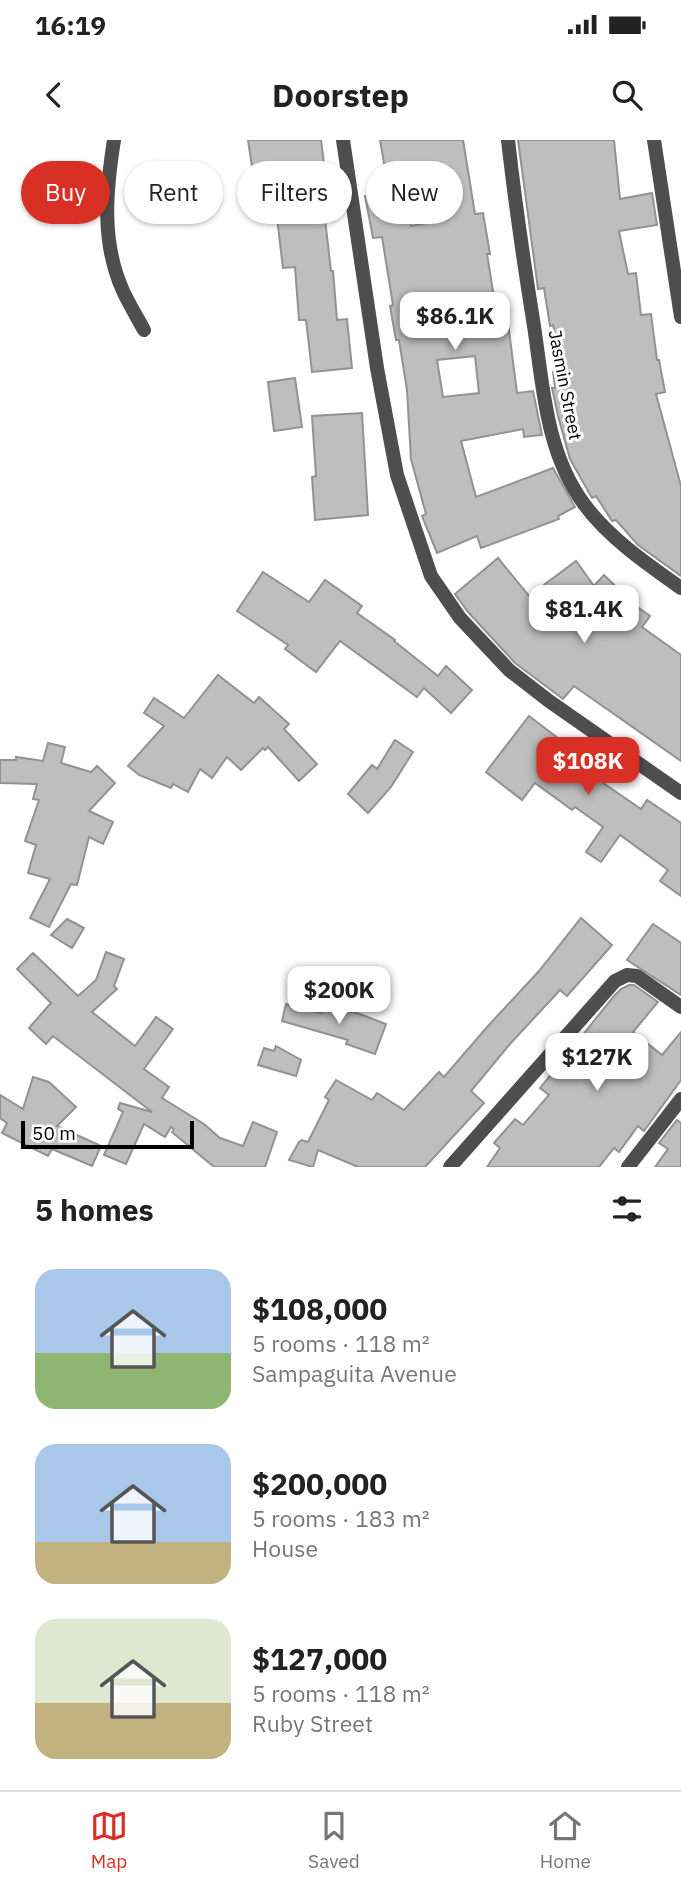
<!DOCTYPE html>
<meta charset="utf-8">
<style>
:root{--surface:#fff;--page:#f6f6f6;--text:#222;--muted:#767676;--line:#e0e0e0;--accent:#d93025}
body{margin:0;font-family:"IBM Plex Sans",sans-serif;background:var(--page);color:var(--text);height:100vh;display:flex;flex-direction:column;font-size:26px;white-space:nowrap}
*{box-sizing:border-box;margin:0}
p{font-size:23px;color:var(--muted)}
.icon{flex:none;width:38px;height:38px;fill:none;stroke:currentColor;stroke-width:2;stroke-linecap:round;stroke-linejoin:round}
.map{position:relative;height:1027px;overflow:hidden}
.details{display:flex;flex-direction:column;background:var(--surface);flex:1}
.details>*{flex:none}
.top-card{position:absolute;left:21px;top:21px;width:640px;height:63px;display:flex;gap:14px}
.scale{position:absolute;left:21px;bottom:18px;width:173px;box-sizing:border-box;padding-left:7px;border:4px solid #000;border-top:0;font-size:19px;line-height:24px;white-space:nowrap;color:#000;-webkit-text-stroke:5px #fff;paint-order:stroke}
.price{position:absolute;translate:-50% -60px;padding:0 16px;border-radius:14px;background:#fff;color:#222;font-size:23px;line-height:46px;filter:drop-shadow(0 2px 4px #0008)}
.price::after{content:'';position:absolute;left:50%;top:42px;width:21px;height:16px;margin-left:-10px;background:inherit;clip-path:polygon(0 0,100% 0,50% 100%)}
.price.on{background:var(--accent);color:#fff}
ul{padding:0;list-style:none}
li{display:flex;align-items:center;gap:21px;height:175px;padding:0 35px}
li span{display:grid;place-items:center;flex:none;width:196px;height:140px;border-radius:21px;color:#555}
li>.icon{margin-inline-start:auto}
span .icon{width:84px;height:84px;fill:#fffc;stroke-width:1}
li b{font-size:30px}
h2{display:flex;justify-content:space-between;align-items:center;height:84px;padding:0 35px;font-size:30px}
.pill{padding:0 24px;border-radius:32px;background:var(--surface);box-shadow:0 2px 5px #0004;font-size:24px;line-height:63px}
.pill.on{background:var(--accent);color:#fff}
.status{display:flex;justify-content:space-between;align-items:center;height:49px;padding:0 35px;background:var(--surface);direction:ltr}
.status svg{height:19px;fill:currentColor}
header{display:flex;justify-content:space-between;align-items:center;height:91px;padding:0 35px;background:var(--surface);font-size:32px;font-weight:700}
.tab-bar{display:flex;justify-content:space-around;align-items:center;height:98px;border-top:2px solid var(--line);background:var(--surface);font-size:19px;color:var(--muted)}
.tab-bar a{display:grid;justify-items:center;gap:4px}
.tab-bar .on{color:var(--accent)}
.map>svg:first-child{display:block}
.building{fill:#bebebe;stroke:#929292;stroke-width:2;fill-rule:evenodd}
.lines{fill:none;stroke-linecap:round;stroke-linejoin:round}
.minor{stroke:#4e4e4e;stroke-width:14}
.tertiary{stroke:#4e4e4e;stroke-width:14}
.labels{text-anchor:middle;stroke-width:6;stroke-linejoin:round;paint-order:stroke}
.street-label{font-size:18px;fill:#000;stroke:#fff}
</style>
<div class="status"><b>16:19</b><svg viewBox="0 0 49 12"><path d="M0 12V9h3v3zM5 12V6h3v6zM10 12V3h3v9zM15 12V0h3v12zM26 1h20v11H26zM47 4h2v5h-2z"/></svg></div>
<header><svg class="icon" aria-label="back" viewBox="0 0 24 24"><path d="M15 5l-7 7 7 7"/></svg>Doorstep<svg class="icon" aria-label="search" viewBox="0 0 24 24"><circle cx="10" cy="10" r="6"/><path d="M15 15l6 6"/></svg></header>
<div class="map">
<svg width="681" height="1027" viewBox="0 0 681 1027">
<rect width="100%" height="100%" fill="#fff"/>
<!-- building -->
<g class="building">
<path d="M 248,0 L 321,0 L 330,69 L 324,70 L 331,131 L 333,131 L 337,180 L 347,179 L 352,228 L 312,232 L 306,180 L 299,180 L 295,127 L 283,128 L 277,78 L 260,80 Z"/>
<path d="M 380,0 L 463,0 L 475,74 L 483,73 L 490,114 L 487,114 L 497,176 L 507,175 L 517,253 L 533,251 L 542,295 L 524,297 L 523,289 L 461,301 L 476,357 L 553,328 L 575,367 L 558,376 L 559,379 L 481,408 L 477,396 L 437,413 L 422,376 L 426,374 L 411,319 L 407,250 L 399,200 L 396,200 L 390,166 L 393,165 L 382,97 L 373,98 L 365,56 L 404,49 L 411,86 L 448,79 L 442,40 L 388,47 ZM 475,216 L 479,253 L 443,257 L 437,220 Z"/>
<path d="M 518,0 L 614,0 L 620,59 L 652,53 L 657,85 L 619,91 L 628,134 L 636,133 L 641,175 L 651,174 L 657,220 L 659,220 L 665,252 L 656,254 L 681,346 L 681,436 L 638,405 L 616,380 L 612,381 L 596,356 L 592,358 L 570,319 L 558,276 L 552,248 L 555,248 L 553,232 L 562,231 L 553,185 L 550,186 L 544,148 L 538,149 Z"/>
<path d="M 295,238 L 302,287 L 274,291 L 268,242 Z"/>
<path d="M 362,273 L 368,375 L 315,380 L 312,337 L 316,336 L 312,276 Z"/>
<path d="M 498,418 L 529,456 L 576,421 L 594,446 L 604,435 L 636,466 L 650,476 L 642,487 L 681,515 L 681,621 L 574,546 L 563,559 L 515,523 L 468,472 L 455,454 Z"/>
<path d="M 263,432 L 309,462 L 325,440 L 362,466 L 357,473 L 395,500 L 394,501 L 438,536 L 446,526 L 472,550 L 451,573 L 424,548 L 417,557 L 340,501 L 316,532 L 285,509 L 288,505 L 237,471 Z"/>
<path d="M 218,535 L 254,563 L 259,557 L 289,584 L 284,589 L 317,624 L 299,641 L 268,607 L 265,610 L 263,608 L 241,630 L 227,617 L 212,638 L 200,629 L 188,652 L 173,644 L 171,648 L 139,635 L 128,626 L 164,586 L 144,573 L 154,558 L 184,578 Z"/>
<path d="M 529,576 L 601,631 L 596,638 L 641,669 L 647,660 L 681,683 L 681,756 L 660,741 L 668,730 L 620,695 L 601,722 L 586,712 L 603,687 L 575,667 L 572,670 L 535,643 L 522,660 L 486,632 Z"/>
<path d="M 395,600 L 413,612 L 391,647 L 368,673 L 348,654 L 372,625 L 377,629 Z"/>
<path d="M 48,603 L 65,607 L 61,623 L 91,632 L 97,626 L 115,643 L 89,671 L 113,682 L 103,704 L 89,697 L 77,745 L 71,744 L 49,787 L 30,778 L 50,739 L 28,733 L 36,705 L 25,701 L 39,660 L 33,659 L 37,644 L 0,643 L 0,620 L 16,620 L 16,617 L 43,621 Z"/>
<path d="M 581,778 L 612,805 L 567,856 L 560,850 L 510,904 L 471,951 L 484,963 L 425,1027 L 358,1027 L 318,1010 L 313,1027 L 289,1020 L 299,1002 L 302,1000 L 308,1002 L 329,960 L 325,957 L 336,940 L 372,960 L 377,953 L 404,970 L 439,932 L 444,937 L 488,886 L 539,831 Z"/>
<path d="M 67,779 L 84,788 L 72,808 L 51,795 Z"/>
<path d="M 653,784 L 681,803 L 681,855 L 627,820 Z"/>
<path d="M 106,812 L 124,819 L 114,846 L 117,849 L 92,872 L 135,906 L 156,877 L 173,889 L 144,929 L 169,947 L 162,958 L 204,984 L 220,998 L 243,1006 L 253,982 L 277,992 L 265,1027 L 214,1027 L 172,992 L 174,989 L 171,987 L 165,997 L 144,984 L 126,1024 L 104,1015 L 123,972 L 118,969 L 120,963 L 152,972 L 53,896 L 46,904 L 29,888 L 51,863 L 17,829 L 33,813 L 78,856 L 96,840 Z"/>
<path d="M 629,845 L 634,845 L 658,862 L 633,892 L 662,915 L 681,892 L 681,940 L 644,991 L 638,986 L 619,1012 L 614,1008 L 599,1027 L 487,1027 L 500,1008 L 494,1003 L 515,979 L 523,985 L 549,955 L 540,948 L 614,856 L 621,849 Z"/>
<path d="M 286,864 L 322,873 L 324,867 L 357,873 L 386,884 L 375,914 L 346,904 L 348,900 L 282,881 Z"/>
<path d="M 276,906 L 301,920 L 296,936 L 258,925 L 264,908 L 274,911 Z"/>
<path d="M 33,937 L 49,942 L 76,967 L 57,986 L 101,1006 L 92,1026 L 52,1009 L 48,1016 L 2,993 L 7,983 L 0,978 L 0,955 L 23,969 Z"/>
<path d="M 677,980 L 681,983 L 681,1027 L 655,1027 L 668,1009 L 659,1003 Z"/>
</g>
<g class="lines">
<!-- minor -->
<g class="minor">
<path d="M 114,0 C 106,51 101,102 123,151 C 129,164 137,177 144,190"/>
<path d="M 508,0 C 515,62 524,124 534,186 C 543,246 546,313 584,364 C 609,398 647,424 681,448"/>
<path d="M 654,0 L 681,177"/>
<path d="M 450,1027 L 615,841 L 627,835 L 637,836 L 681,867"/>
<path d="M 628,1027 L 681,959"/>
</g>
<!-- tertiary -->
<path class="tertiary" d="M 343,0 L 377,228 L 397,335 L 431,436 L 460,478 L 509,530 L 549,561 L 681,653"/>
</g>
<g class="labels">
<!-- street labels -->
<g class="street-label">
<text transform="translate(565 245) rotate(79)" y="6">Jasmin Street</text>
</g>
</g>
</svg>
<div class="scale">50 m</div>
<b class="price" style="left:455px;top:212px">$86.1K</b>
<b class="price" style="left:584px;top:505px">$81.4K</b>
<b class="price on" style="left:588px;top:657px">$108K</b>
<b class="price" style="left:339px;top:886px">$200K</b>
<b class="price" style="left:597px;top:953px">$127K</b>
<div class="top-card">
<a class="pill on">Buy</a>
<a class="pill">Rent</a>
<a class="pill">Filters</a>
<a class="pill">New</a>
</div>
</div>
<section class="details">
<h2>5 homes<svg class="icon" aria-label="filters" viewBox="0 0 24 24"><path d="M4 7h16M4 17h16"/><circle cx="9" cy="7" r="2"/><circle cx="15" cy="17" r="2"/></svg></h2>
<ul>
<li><span style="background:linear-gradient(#a9c7e8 60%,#8fb573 0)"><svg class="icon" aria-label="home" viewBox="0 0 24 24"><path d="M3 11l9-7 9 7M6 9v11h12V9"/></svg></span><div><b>$108,000</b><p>5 rooms · 118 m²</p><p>Sampaguita Avenue</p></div></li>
<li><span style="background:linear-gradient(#a9c7e8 70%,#c2b280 0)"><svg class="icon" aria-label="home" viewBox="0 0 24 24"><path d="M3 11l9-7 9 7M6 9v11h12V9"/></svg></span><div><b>$200,000</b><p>5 rooms · 183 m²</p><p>House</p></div></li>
<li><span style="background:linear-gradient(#dfe7d0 60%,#c2b280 0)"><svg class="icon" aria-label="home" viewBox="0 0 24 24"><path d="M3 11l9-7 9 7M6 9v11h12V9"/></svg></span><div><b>$127,000</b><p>5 rooms · 118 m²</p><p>Ruby Street</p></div></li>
</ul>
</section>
<nav class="tab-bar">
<a class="on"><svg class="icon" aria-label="map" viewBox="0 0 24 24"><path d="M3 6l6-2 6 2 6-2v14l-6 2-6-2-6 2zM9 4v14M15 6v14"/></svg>Map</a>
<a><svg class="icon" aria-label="saved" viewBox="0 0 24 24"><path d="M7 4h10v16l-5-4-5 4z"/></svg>Saved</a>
<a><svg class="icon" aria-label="home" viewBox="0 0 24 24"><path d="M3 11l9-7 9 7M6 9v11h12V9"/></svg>Home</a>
</nav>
